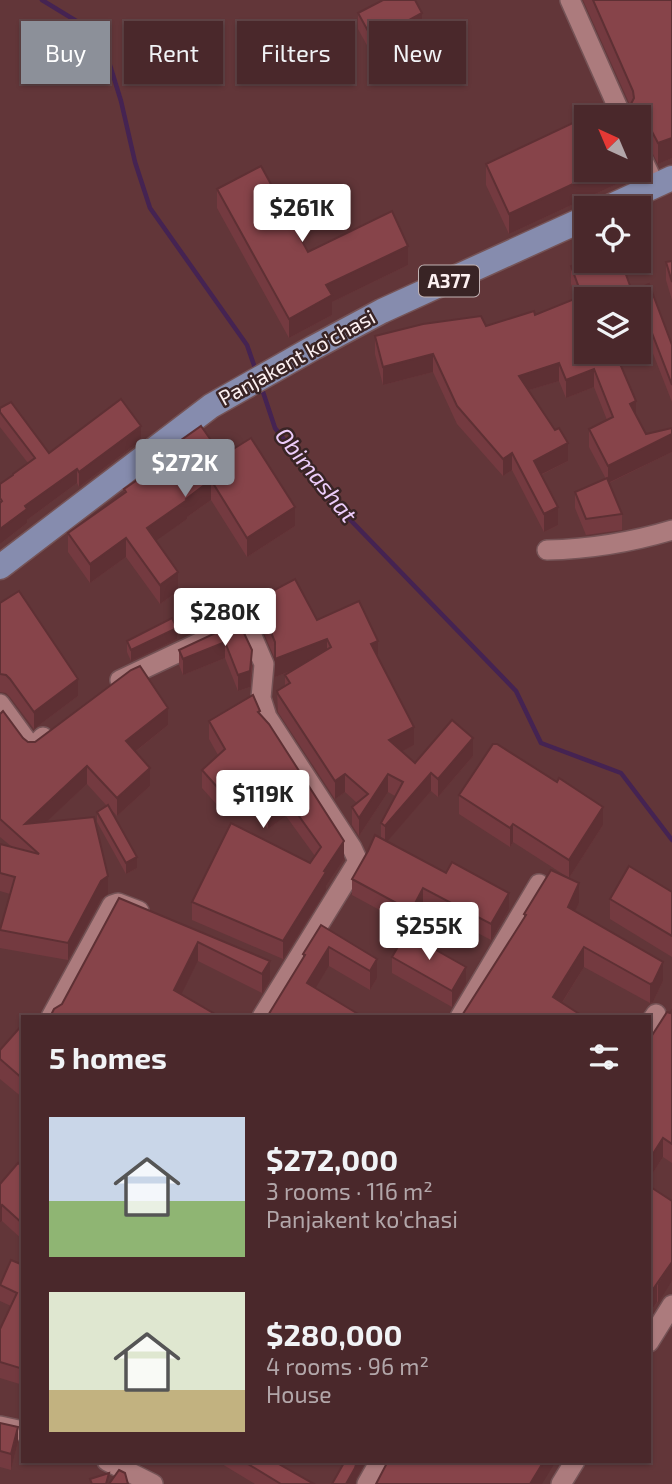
<!DOCTYPE html>
<meta charset="utf-8">
<style>
:root{--surface:#4a282b;--page:#543437;--text:#f1f3f6;--muted:#b2a6a9;--line:#614447;--accent:#8c9099}
body{margin:0;font-family:"Exo 2",sans-serif;background:var(--page);color:var(--text);height:100vh;display:flex;flex-direction:column;font-size:26px;white-space:nowrap}
*{box-sizing:border-box;margin:0}
p{font-size:23px;color:var(--muted)}
.icon{flex:none;width:38px;height:38px;fill:none;stroke:currentColor;stroke-width:2;stroke-linecap:round;stroke-linejoin:round}
.map{position:relative;flex:1;overflow:hidden}
.sheet{position:absolute;left:21px;top:1015px;width:630px;height:448px;display:flex;flex-direction:column;background:var(--surface);border-radius:0px;box-shadow:0 2px 5px #0004,0 0 0 2px var(--line)}
.sheet>*{flex:none}
.banner{position:absolute;left:21px;top:21px;width:630px;height:63px;display:flex;gap:14px}
.needle{width:46px;rotate:316deg}
.buttons{position:absolute;left:574px;top:105px;display:grid;gap:14px}
.buttons a{display:grid;place-items:center;width:77px;height:77px;border-radius:0px;background:var(--surface);box-shadow:0 2px 5px #0004,0 0 0 2px var(--line);font-size:35px}
.price{position:absolute;translate:-50% -60px;padding:0 16px;border-radius:7px;background:#fff;color:#222;font-size:23px;line-height:46px;filter:drop-shadow(0 2px 4px #0008)}
.price::after{content:'';position:absolute;left:50%;top:42px;width:21px;height:16px;margin-left:-10px;background:inherit;clip-path:polygon(0 0,100% 0,50% 100%)}
.price.active{background:var(--accent);color:#fff}
ul{padding:0;list-style:none}
li{display:flex;align-items:center;gap:21px;height:175px;padding:0 28px}
li span{display:grid;place-items:center;flex:none;width:196px;height:140px;border-radius:0px;color:#555}
li>.icon{margin-inline-start:auto}
span .icon{width:84px;height:84px;fill:#fffc;stroke-width:1}
li b{font-size:30px}
h2{display:flex;justify-content:space-between;align-items:center;height:84px;padding:0 28px;font-size:30px}
.tag{padding:0 24px;border-radius:0px;background:var(--surface);box-shadow:0 2px 5px #0004,0 0 0 2px var(--line);font-size:24px;line-height:63px}
.tag.active{background:var(--accent);color:#fff}
.map>svg:first-child{display:block}
.lines{fill:none;stroke-linecap:round;stroke-linejoin:round}
.stream{stroke:#452352;stroke-width:4.5}
.minor-casing{stroke:#755356;stroke-width:22}
.major-casing{stroke:#755356;stroke-width:27}
.minor{stroke:#ac7b7d;stroke-width:19}
.major{stroke:#868cae;stroke-width:24}
.wall{fill:#743a40}
.shaded-wall{fill:#5e3034}
.building{fill:#87444a;stroke:#5e3034;stroke-width:2}
.labels{text-anchor:middle;stroke-width:5;stroke-linejoin:round;paint-order:stroke}
.shield{fill:#392425;stroke:#c2b3b4;stroke-width:2}
.shield-label{font-size:19px;font-weight:bold;fill:#fcf0f1}
.street-label{font-size:21px;fill:#fcf0f1;stroke:#392425}
.water-label{font-size:23px;font-style:italic;fill:#ecccfa;stroke:#392425}
</style>
<div class="map">
<svg width="672" height="1484" viewBox="0 0 672 1484">
<rect width="100%" height="100%" fill="#623639"/>
<g class="lines">
<!-- stream -->
<g class="stream">
<path d="M 42,0 L 101,36 L 121,101 L 135,162 L 150,208 L 247,345 L 256,371"/>
<path d="M 261,386 L 275,428 L 333,502 L 516,691 L 541,743 L 621,773 L 672,840"/>
</g>
<defs>
<g id="minor">
<path d="M 570,0 L 622,117"/>
<path d="M 639,152 L 655,186"/>
<path d="M 547,550 C 589,549 632,542 672,530"/>
<path d="M 120,680 L 224,631 L 252,636 L 264,664 L 261,698 L 267,717 L 352,848 L 358,861 L 262,1017"/>
<path d="M 0,704 L 32,748 L 43,737"/>
<path d="M 51,1017 L 112,905 L 118,903 L 139,911"/>
<path d="M 460,1017 L 539,884"/>
<path d="M 649,1024 L 656,1014"/>
<path d="M 649,1342 L 672,1305"/>
<path d="M 0,1426 L 23,1431"/>
<path d="M 107,1461 L 153,1484"/>
<path d="M 367,1484 L 380,1461"/>
<path d="M 561,1484 L 575,1461"/>
</g>
<g id="major">
<path d="M 607,208 L 672,178"/>
<path d="M 0,567 L 211,406 L 313,348 L 382,311 L 586,218"/>
</g>
</defs>
<!-- minor casing -->
<use href="#minor" class="minor-casing"/>
<!-- major casing -->
<use href="#major" class="major-casing"/>
<!-- minor -->
<use href="#minor" class="minor"/>
<!-- major -->
<use href="#major" class="major"/>
</g>
<!-- wall -->
<g class="wall">
<path d="M 583,0 L 672,0 L 672,158 L 658,164 L 647,142 L 639,140 L 639,117 L 586,117 L 586,170 L 636,170 L 636,175 L 509,234 L 486,185 L 486,164 L 613,104 L 621,108 L 628,107 L 630,105 Z"/>
<path d="M 358,13 L 422,29 L 373,56 L 358,29 Z"/>
<path d="M 217,189 L 308,252 L 408,265 L 332,302 L 332,315 L 289,338 L 217,208 Z"/>
<path d="M 672,261 L 672,300 L 666,280 L 666,262 Z"/>
<path d="M 571,266 L 632,291 L 672,345 L 672,402 L 645,333 L 586,299 L 636,414 L 646,434 L 672,428 L 672,452 L 609,483 L 622,514 L 622,530 L 586,535 L 575,508 L 575,492 L 606,479 L 589,447 L 589,429 L 607,420 L 594,387 L 566,398 L 559,381 L 529,390 L 568,461 L 541,475 L 558,525 L 544,532 L 512,470 L 503,476 L 457,424 L 433,372 L 383,385 L 375,354 L 375,336 L 486,326 L 535,315 L 576,298 L 571,284 Z"/>
<path d="M 0,408 L 49,453 L 141,440 L 79,487 L 77,483 L 27,520 L 27,523 L 0,544 L 0,484 L 13,476 L 28,463 L 0,427 Z"/>
<path d="M 160,455 L 222,456 L 295,526 L 247,557 L 211,500 L 187,517 L 187,519 L 156,540 L 178,591 L 160,604 L 126,557 L 90,583 L 68,552 L 68,533 L 124,493 L 124,489 L 160,464 Z"/>
<path d="M 0,603 L 78,696 L 34,729 L 10,697 L 6,693 L 0,692 Z"/>
<path d="M 248,604 L 317,620 L 378,658 L 414,745 L 402,751 L 415,763 L 473,756 L 438,797 L 431,791 L 387,841 L 509,909 L 491,940 L 423,904 L 411,927 L 352,895 L 352,879 L 381,838 L 381,823 L 395,796 L 388,792 L 359,836 L 352,825 L 352,807 L 357,803 L 345,792 L 335,799 L 278,712 L 277,691 L 285,686 L 285,675 L 294,670 L 275,677 L 275,659 L 263,631 L 259,626 L 248,622 Z"/>
<path d="M 226,628 L 252,666 L 250,687 L 238,691 L 225,658 L 183,675 L 179,665 L 179,650 Z"/>
<path d="M 177,639 L 131,661 L 127,652 L 127,641 Z"/>
<path d="M 0,714 L 23,738 L 28,742 L 35,742 L 168,725 L 135,752 L 150,786 L 117,816 L 110,808 L 137,868 L 126,874 L 97,822 L 97,812 L 107,806 L 87,784 L 46,822 L 108,894 L 101,899 L 68,960 L 0,948 L 0,929 L 10,894 L 0,891 L 0,844 L 11,846 L 0,837 Z"/>
<path d="M 260,715 L 344,859 L 326,886 L 326,890 L 283,959 L 192,920 L 192,902 L 310,863 L 315,856 L 286,816 L 268,829 L 245,798 L 226,815 L 202,788 L 202,770 L 218,755 L 209,739 L 209,721 Z"/>
<path d="M 459,795 L 603,825 L 569,878 L 513,842 L 510,847 L 459,814 Z"/>
<path d="M 672,892 L 672,957 L 610,919 L 610,899 Z"/>
<path d="M 119,898 L 270,961 L 270,980 L 262,993 L 198,961 L 181,994 L 62,1004 Z"/>
<path d="M 579,903 L 575,911 L 663,981 L 653,1002 L 650,1003 L 584,967 L 562,1003 L 461,1017 L 524,918 L 524,914 Z"/>
<path d="M 321,925 L 377,978 L 370,990 L 329,966 L 315,988 L 348,1009 L 267,1017 L 303,958 L 303,954 Z"/>
<path d="M 392,957 L 466,983 L 452,1007 L 392,973 Z"/>
<path d="M 672,1010 L 672,1163 L 663,1157 L 649,1179 L 670,1013 Z"/>
<path d="M 23,1024 L 23,1098 L 0,1079 L 0,1050 Z"/>
<path d="M 23,1167 L 23,1240 L 2,1221 L 0,1223 L 0,1184 Z"/>
<path d="M 672,1201 L 672,1281 L 649,1314 Z"/>
<path d="M 23,1265 L 23,1385 L 0,1378 L 0,1329 L 11,1306 L 0,1301 L 0,1283 Z"/>
<path d="M 0,1423 L 18,1442 L 11,1470 L 0,1467 Z"/>
<path d="M 217,1461 L 283,1461 L 283,1466 L 314,1484 L 255,1484 Z"/>
</g>
<!-- shaded-wall -->
<g class="shaded-wall">
<path d="M 422,13 L 422,29 L 373,56 L 373,40 Z"/>
<path d="M 672,138 L 672,158 L 658,164 L 658,143 Z"/>
<path d="M 603,170 L 636,170 L 636,175 L 509,234 L 509,214 Z"/>
<path d="M 408,246 L 408,265 L 332,302 L 332,315 L 289,338 L 289,319 L 326,285 Z"/>
<path d="M 645,315 L 645,333 L 639,336 L 639,318 Z"/>
<path d="M 433,354 L 433,372 L 383,385 L 383,367 Z"/>
<path d="M 559,363 L 559,381 L 519,393 L 519,376 Z"/>
<path d="M 594,369 L 594,387 L 566,398 L 566,380 Z"/>
<path d="M 636,401 L 636,419 L 630,404 Z"/>
<path d="M 141,426 L 141,440 L 79,487 L 79,472 Z"/>
<path d="M 672,434 L 672,452 L 608,483 L 608,466 Z"/>
<path d="M 568,443 L 568,461 L 534,478 L 534,461 Z"/>
<path d="M 512,453 L 512,470 L 503,476 L 503,459 Z"/>
<path d="M 77,469 L 77,483 L 27,520 L 27,523 L 0,544 L 0,529 L 25,506 Z"/>
<path d="M 211,480 L 211,500 L 187,517 L 187,519 L 147,547 L 147,528 Z"/>
<path d="M 295,507 L 295,526 L 247,557 L 247,538 Z"/>
<path d="M 558,507 L 558,525 L 544,532 L 544,514 Z"/>
<path d="M 126,538 L 126,557 L 90,583 L 90,564 Z"/>
<path d="M 178,572 L 178,591 L 160,604 L 160,585 Z"/>
<path d="M 177,628 L 177,639 L 131,661 L 131,650 Z"/>
<path d="M 327,639 L 327,657 L 275,677 L 275,659 Z"/>
<path d="M 378,641 L 378,659 L 371,644 Z"/>
<path d="M 225,642 L 225,658 L 183,675 L 183,659 Z"/>
<path d="M 252,650 L 250,687 L 238,691 L 238,675 Z"/>
<path d="M 78,679 L 78,696 L 34,729 L 34,712 Z"/>
<path d="M 168,708 L 168,725 L 126,759 L 126,741 Z"/>
<path d="M 414,727 L 414,745 L 389,758 L 389,740 Z"/>
<path d="M 473,738 L 473,756 L 438,797 L 438,779 Z"/>
<path d="M 87,766 L 87,784 L 25,842 L 25,824 Z"/>
<path d="M 150,768 L 150,786 L 117,816 L 117,798 Z"/>
<path d="M 431,773 L 431,791 L 385,844 L 385,826 Z"/>
<path d="M 345,774 L 345,792 L 335,799 L 335,781 Z"/>
<path d="M 388,774 L 388,792 L 359,836 L 359,818 Z"/>
<path d="M 245,780 L 245,798 L 226,815 L 226,797 Z"/>
<path d="M 286,798 L 286,816 L 268,829 L 268,811 Z"/>
<path d="M 603,807 L 603,825 L 569,878 L 569,860 Z"/>
<path d="M 513,824 L 513,842 L 510,847 L 510,828 Z"/>
<path d="M 344,841 L 344,859 L 326,886 L 326,890 L 283,959 L 283,941 L 324,871 Z"/>
<path d="M 137,857 L 137,868 L 126,874 L 126,863 Z"/>
<path d="M 108,876 L 108,894 L 101,899 L 68,960 L 68,943 L 101,881 Z"/>
<path d="M 579,883 L 579,903 L 568,926 L 568,907 Z"/>
<path d="M 423,888 L 423,904 L 411,927 L 411,911 Z"/>
<path d="M 509,893 L 509,909 L 491,940 L 491,924 Z"/>
<path d="M 198,942 L 198,961 L 174,1009 L 174,990 Z"/>
<path d="M 329,947 L 329,966 L 307,1002 L 307,983 Z"/>
<path d="M 584,947 L 584,967 L 553,1017 L 553,997 Z"/>
<path d="M 377,959 L 377,978 L 370,990 L 370,971 Z"/>
<path d="M 270,961 L 270,980 L 262,993 L 262,974 Z"/>
<path d="M 663,962 L 663,981 L 653,1002 L 650,1003 L 650,984 Z"/>
<path d="M 466,967 L 466,983 L 452,1007 L 452,991 Z"/>
<path d="M 663,1138 L 663,1157 L 649,1179 L 649,1160 Z"/>
<path d="M 2,1205 L 2,1221 L 0,1223 L 0,1207 Z"/>
<path d="M 672,1262 L 672,1281 L 658,1303 L 658,1284 Z"/>
<path d="M 657,1283 L 657,1302 L 649,1314 L 649,1295 Z"/>
<path d="M 18,1427 L 18,1442 L 11,1470 L 11,1454 Z"/>
<path d="M 357,1461 L 366,1461 L 356,1478 L 355,1484 L 346,1484 Z"/>
<path d="M 544,1461 L 556,1461 L 542,1484 L 530,1484 Z"/>
</g>
<!-- building -->
<g class="building">
<path d="M 383,0 L 415,0 L 422,13 L 373,40 L 358,13 Z"/>
<path d="M 593,0 L 672,0 L 672,138 L 658,143 L 647,122 L 639,119 L 639,117 L 586,117 L 586,170 L 603,170 L 509,214 L 486,164 L 613,104 L 621,108 L 628,107 L 631,104 L 634,98 L 633,91 Z"/>
<path d="M 261,166 L 308,252 L 392,211 L 408,246 L 326,285 L 332,295 L 289,319 L 217,189 Z"/>
<path d="M 586,261 L 621,261 L 632,291 L 649,284 L 672,345 L 672,385 L 645,315 L 639,318 L 639,299 L 586,299 L 586,352 L 615,352 L 636,401 L 630,404 L 646,434 L 672,428 L 672,434 L 608,466 L 589,429 L 613,417 L 594,369 L 566,380 L 559,363 L 519,376 L 555,430 L 559,428 L 568,443 L 534,461 L 558,507 L 544,514 L 512,453 L 503,459 L 457,406 L 433,354 L 383,367 L 375,336 L 423,324 L 481,316 L 486,326 L 534,311 L 535,315 L 582,296 L 571,266 Z"/>
<path d="M 672,261 L 672,282 L 666,262 Z"/>
<path d="M 121,399 L 141,426 L 79,472 L 77,469 L 25,506 L 27,509 L 0,529 L 0,503 L 2,501 L 0,498 L 0,484 L 13,475 L 13,474 L 35,458 L 0,412 L 0,408 L 11,402 L 49,453 Z"/>
<path d="M 201,426 L 222,456 L 251,438 L 295,507 L 247,538 L 211,480 L 186,499 L 187,500 L 147,528 L 178,572 L 160,585 L 126,538 L 90,564 L 68,533 L 126,492 L 124,489 L 165,461 L 160,455 Z"/>
<path d="M 607,478 L 622,514 L 586,519 L 575,492 Z"/>
<path d="M 295,579 L 317,620 L 359,601 L 378,641 L 371,644 L 414,727 L 389,740 L 415,763 L 452,720 L 473,738 L 438,779 L 431,773 L 385,826 L 381,823 L 403,782 L 388,774 L 359,818 L 352,807 L 368,794 L 345,774 L 335,781 L 278,694 L 277,691 L 290,683 L 285,675 L 331,647 L 327,639 L 275,659 L 275,642 L 263,613 L 259,608 L 248,604 Z"/>
<path d="M 19,591 L 78,679 L 34,712 L 10,679 L 6,675 L 0,674 L 0,603 Z"/>
<path d="M 172,618 L 177,628 L 131,650 L 127,641 Z"/>
<path d="M 226,628 L 243,631 L 252,650 L 250,671 L 238,675 L 225,642 L 183,659 L 179,650 Z"/>
<path d="M 140,666 L 168,708 L 126,741 L 150,768 L 117,798 L 87,766 L 25,824 L 94,817 L 108,876 L 101,881 L 68,943 L 0,930 L 15,877 L 0,873 L 0,844 L 39,854 L 0,819 L 0,714 L 3,711 L 23,738 L 28,742 L 35,742 L 131,670 Z"/>
<path d="M 253,695 L 260,711 L 258,712 L 269,724 L 344,841 L 324,871 L 326,872 L 283,941 L 192,902 L 231,823 L 310,863 L 321,847 L 286,798 L 268,811 L 245,780 L 226,797 L 202,770 L 225,749 L 209,721 Z"/>
<path d="M 493,744 L 497,744 L 557,782 L 559,778 L 603,807 L 569,860 L 513,824 L 510,828 L 459,795 Z"/>
<path d="M 108,805 L 137,857 L 126,863 L 97,812 Z"/>
<path d="M 375,835 L 446,873 L 452,862 L 509,893 L 491,924 L 423,888 L 411,911 L 352,879 L 368,851 Z"/>
<path d="M 629,866 L 672,892 L 672,936 L 610,899 Z"/>
<path d="M 551,870 L 579,883 L 568,907 L 663,962 L 653,983 L 650,984 L 584,947 L 553,997 L 584,1017 L 461,1017 L 526,915 L 524,914 Z"/>
<path d="M 119,898 L 270,961 L 262,974 L 198,942 L 174,990 L 220,1017 L 50,1017 L 54,1009 L 62,1004 Z"/>
<path d="M 321,925 L 377,959 L 370,971 L 329,947 L 307,983 L 363,1017 L 267,1017 L 305,955 L 303,954 Z"/>
<path d="M 406,933 L 466,967 L 452,991 L 392,957 Z"/>
<path d="M 672,1010 L 672,1144 L 663,1138 L 649,1160 L 649,1040 L 667,1012 L 670,1013 Z"/>
<path d="M 23,1024 L 23,1079 L 0,1059 L 0,1050 Z"/>
<path d="M 18,1163 L 23,1167 L 23,1224 L 2,1205 L 0,1207 L 0,1184 Z"/>
<path d="M 649,1186 L 672,1201 L 672,1262 L 649,1295 Z"/>
<path d="M 11,1260 L 23,1265 L 23,1369 L 0,1362 L 0,1329 L 17,1293 L 0,1285 Z"/>
<path d="M 0,1423 L 18,1427 L 11,1454 L 0,1451 Z"/>
<path d="M 243,1461 L 280,1461 L 279,1464 L 314,1484 L 281,1484 Z"/>
<path d="M 345,1461 L 357,1461 L 355,1468 L 346,1484 L 332,1484 Z"/>
<path d="M 388,1461 L 544,1461 L 530,1484 L 376,1484 Z"/>
<path d="M 119,1470 L 125,1473 L 128,1484 L 109,1484 Z"/>
<path d="M 109,1473 L 106,1484 L 92,1484 L 90,1479 Z"/>
</g>
<g class="labels">
<!-- shield labels -->
<rect class="shield" x="419" y="265.5" width="60" height="31" rx="5"/>
<g class="shield-label">
<text x="449" y="288">A377</text>
</g>
<!-- street labels -->
<g class="street-label">
<text transform="translate(297 358) rotate(-29)" y="7">Panjakent ko'chasi</text>
</g>
<!-- water labels -->
<g class="water-label">
<text transform="translate(316 475) rotate(51)" y="8">Obimashat</text>
</g>
</g>
</svg>
<div class="buttons">
<a><svg class="needle" viewBox="-14 -14 28 28"><path d="M0-13l5 13h-10z" fill="#e53935"/><path d="M0 13l5-13h-10z" fill="#b2a6a9"/></svg></a>
<a><svg class="icon" aria-label="locate" viewBox="0 0 24 24"><circle cx="12" cy="12" r="6"/><path d="M12 2v4M12 18v4M2 12h4M18 12h4"/></svg></a>
<a><svg class="icon" aria-label="layers" viewBox="0 0 24 24"><path d="M12 4l9 5-9 5-9-5zM3 14l9 5 9-5"/></svg></a>
</div>
<b class="price" style="left:302px;top:244px">$261K</b>
<b class="price active" style="left:185px;top:499px">$272K</b>
<b class="price" style="left:225px;top:648px">$280K</b>
<b class="price" style="left:263px;top:830px">$119K</b>
<b class="price" style="left:429px;top:962px">$255K</b>
<div class="banner">
<a class="tag active">Buy</a>
<a class="tag">Rent</a>
<a class="tag">Filters</a>
<a class="tag">New</a>
</div>
<section class="sheet">
<h2>5 homes<svg class="icon" aria-label="filters" viewBox="0 0 24 24"><path d="M4 7h16M4 17h16"/><circle cx="9" cy="7" r="2"/><circle cx="15" cy="17" r="2"/></svg></h2>
<ul>
<li><span style="background:linear-gradient(#c9d6e8 60%,#8fb573 0)"><svg class="icon" aria-label="home" viewBox="0 0 24 24"><path d="M3 11l9-7 9 7M6 9v11h12V9"/></svg></span><div><b>$272,000</b><p>3 rooms · 116 m²</p><p>Panjakent ko'chasi</p></div></li>
<li><span style="background:linear-gradient(#dfe7d0 70%,#c2b280 0)"><svg class="icon" aria-label="home" viewBox="0 0 24 24"><path d="M3 11l9-7 9 7M6 9v11h12V9"/></svg></span><div><b>$280,000</b><p>4 rooms · 96 m²</p><p>House</p></div></li>
</ul>
</section>
</div>
